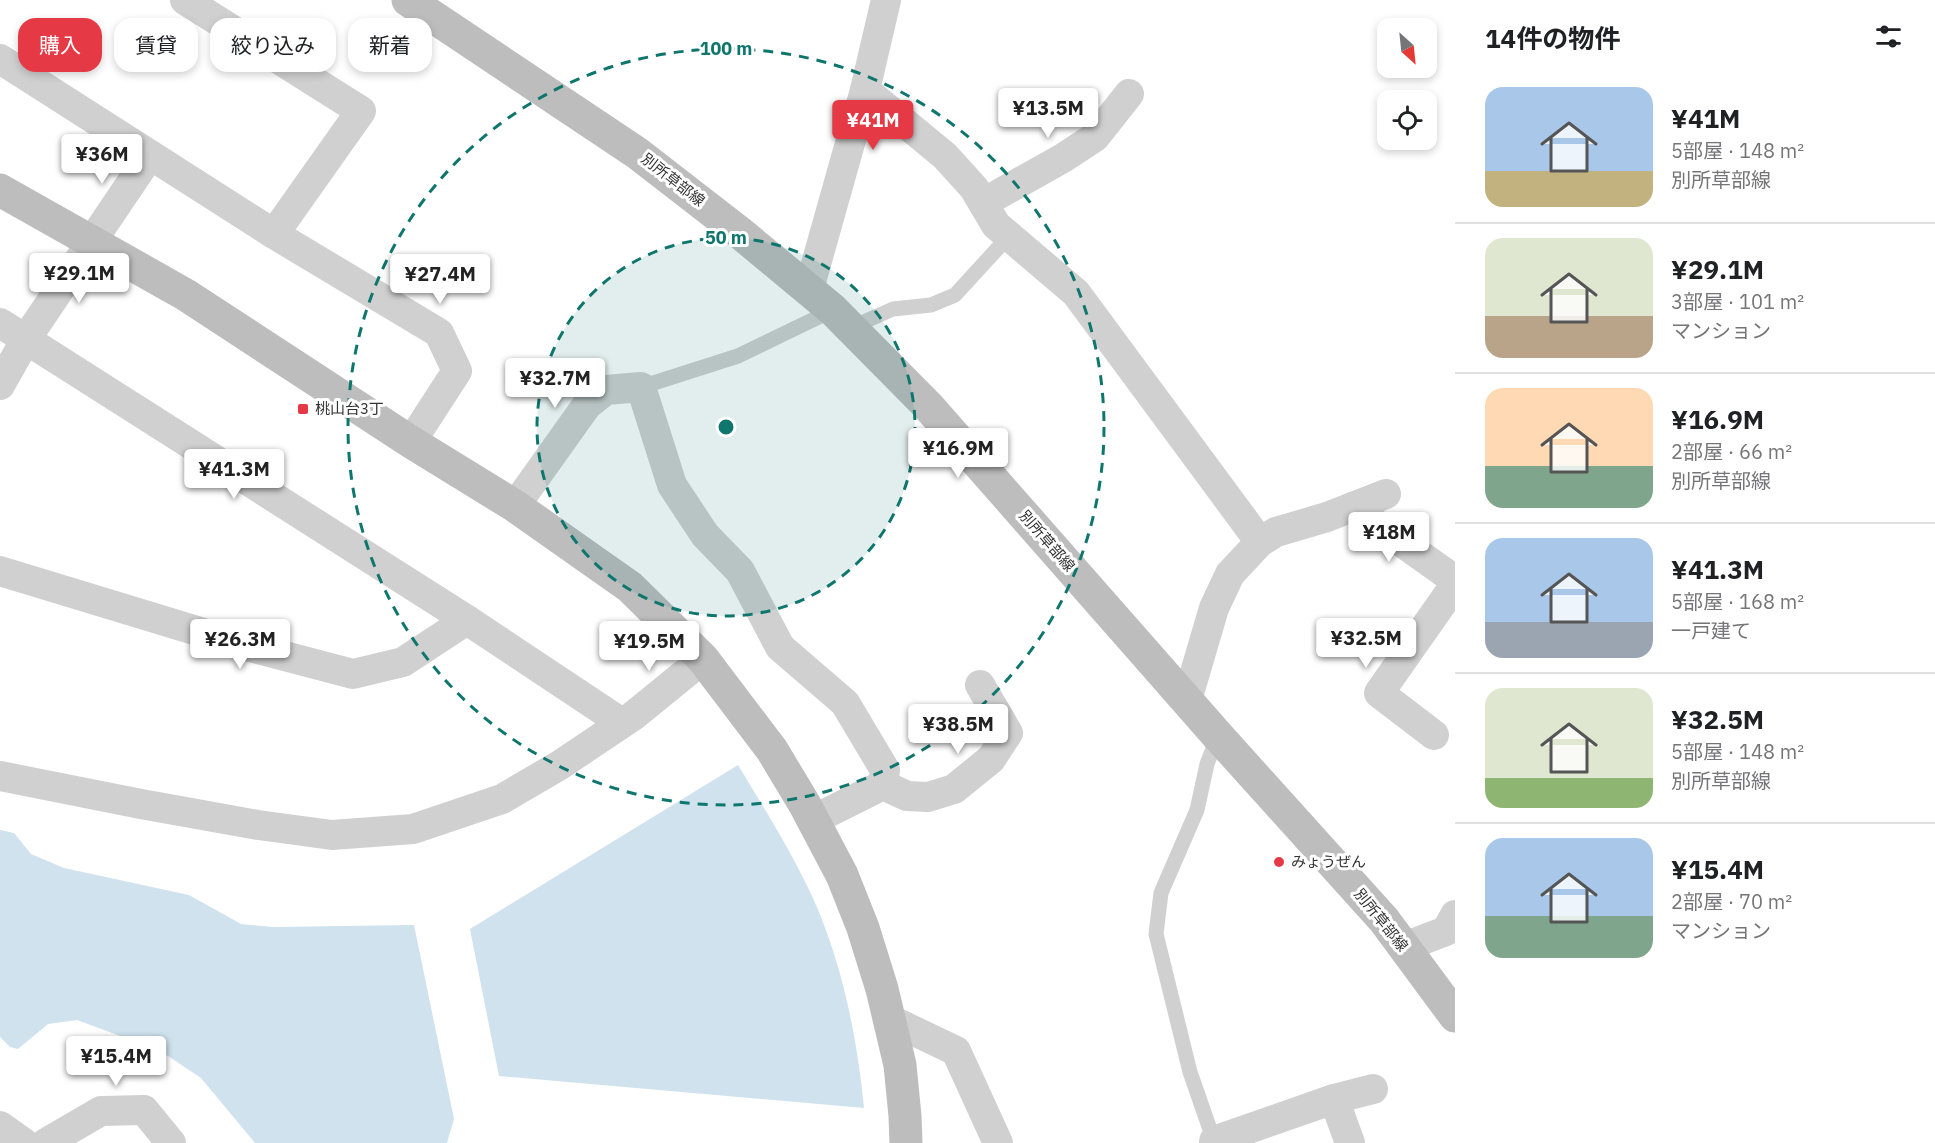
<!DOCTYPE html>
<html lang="ja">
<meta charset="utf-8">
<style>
:root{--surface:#fff;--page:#f2f2f2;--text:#202124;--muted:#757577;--line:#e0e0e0;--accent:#e63946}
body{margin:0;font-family:"IBM Plex Sans","Noto Sans JP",sans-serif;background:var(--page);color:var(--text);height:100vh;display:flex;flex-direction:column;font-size:22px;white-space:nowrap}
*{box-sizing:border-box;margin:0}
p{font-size:20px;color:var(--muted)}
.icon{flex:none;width:33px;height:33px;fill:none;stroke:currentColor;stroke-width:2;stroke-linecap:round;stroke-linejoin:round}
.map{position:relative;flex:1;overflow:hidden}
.side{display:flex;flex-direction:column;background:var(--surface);width:480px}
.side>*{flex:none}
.guide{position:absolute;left:18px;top:18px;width:570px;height:54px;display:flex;gap:12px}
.needle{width:39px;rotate:153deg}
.controls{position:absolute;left:1377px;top:18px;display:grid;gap:12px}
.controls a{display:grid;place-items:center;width:60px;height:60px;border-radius:12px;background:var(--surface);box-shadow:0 3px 9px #0003;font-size:30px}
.price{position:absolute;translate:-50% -51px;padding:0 14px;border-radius:6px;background:#fff;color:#222;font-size:20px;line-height:39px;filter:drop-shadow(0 2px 3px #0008)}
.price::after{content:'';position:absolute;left:50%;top:36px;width:18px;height:14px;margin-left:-9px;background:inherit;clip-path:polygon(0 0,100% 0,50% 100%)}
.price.active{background:var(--accent);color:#fff}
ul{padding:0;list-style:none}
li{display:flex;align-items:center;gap:18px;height:150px;padding:0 30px}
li+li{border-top:2px solid var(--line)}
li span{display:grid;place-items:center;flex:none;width:168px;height:120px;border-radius:18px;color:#555}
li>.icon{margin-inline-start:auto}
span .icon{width:72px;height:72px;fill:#fffc;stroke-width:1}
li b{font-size:26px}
h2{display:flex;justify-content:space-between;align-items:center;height:72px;padding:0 30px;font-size:26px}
.pill{padding:0 21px;border-radius:18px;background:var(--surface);box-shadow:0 3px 9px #0003;font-size:21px;line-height:54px}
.pill.active{background:var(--accent);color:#fff}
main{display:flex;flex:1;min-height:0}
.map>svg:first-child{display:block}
.water{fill:#cfe2ee}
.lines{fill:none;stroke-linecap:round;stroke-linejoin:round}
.lane{stroke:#d0d0d0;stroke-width:15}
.street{stroke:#d0d0d0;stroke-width:30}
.secondary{stroke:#bdbdbd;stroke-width:33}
.ring{fill:none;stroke:#0f766e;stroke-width:3;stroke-dasharray:10 8}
.poi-dot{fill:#e63946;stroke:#fff;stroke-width:2}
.labels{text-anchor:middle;stroke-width:6;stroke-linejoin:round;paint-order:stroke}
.street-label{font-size:15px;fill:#333;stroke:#fff}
.poi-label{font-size:15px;fill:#333;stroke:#fff;text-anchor:start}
.centre{fill:#0f766e;stroke:#fff;stroke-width:3}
.ring-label{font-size:18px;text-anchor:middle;font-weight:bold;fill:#0f766e;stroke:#fff;stroke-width:6;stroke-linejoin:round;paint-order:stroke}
</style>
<main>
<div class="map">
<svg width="1455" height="1143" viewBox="0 0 1455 1143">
<rect width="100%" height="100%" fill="#fff"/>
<!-- water -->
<g class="water">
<path d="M 738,765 C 764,808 791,851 812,896 C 842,962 857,1036 864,1108 L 499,1076 L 470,929 Z"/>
<path d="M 0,830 L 14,833 L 31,854 L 64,868 L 189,895 L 241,924 L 273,927 L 414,925 L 454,1119 L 447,1143 L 255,1143 L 201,1078 L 168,1056 L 131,1040 L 77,1020 L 48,1024 L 18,1049 L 10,1047 L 0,1037 Z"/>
</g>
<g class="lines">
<!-- lane -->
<g class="lane">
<path d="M 850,328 L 893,309 L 931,305 L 955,295 L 1009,236"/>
<path d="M 641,387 L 738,356 L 833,310"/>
<path d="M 1214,1141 L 1190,1072 L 1156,934 L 1161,893 L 1197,810 L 1207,764 L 1218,736"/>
</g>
<!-- street -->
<g class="street">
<path d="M 185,0 L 361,111 L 274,234"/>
<path d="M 0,59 L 274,234 L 439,333 L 457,371 L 411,442"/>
<path d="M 865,90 L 945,156 L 974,188 L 996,225 L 1076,293 L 1260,542"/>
<path d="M 983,203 L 1063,158 L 1095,137 L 1129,94"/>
<path d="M 809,289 L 865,90 L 886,0"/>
<path d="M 0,323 L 467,620 L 622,723"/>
<path d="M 0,385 L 26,339 L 150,155"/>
<path d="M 515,506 L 587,405 L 606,390 L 641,387 L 672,485 L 705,535 L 740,571 L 780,647 L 845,703 L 885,770 L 883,785 L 813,820"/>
<path d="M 1352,507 L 1455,580"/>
<path d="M 0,571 L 250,647 L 353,674 L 403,662 L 467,620"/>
<path d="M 1187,700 L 1214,608 L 1230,574 L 1260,542 L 1276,532 L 1327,517 L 1386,494"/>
<path d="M 1434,735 L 1379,693 L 1455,585"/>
<path d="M 0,776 L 141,804 L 258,825 L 332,835 L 413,829 L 502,799 L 560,765 L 633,716 L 703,659"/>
<path d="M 883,785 L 907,796 L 928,797 L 954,789 L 991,759 L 1008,733 L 980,685"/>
<path d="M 1404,947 L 1446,931 L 1455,915"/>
<path d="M 889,1019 L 956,1051 L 998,1143"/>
<path d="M 1334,1099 L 1350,1143"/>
<path d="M 0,1126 L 24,1143"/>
<path d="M 46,1143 L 101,1111 L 144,1110 L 171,1143"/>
<path d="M 1214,1143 L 1214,1141 L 1334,1099 L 1373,1089"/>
</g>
<!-- secondary -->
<g class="secondary">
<path d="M 408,0 L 637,153 L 739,232 L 833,310 L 928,406 L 1218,736 L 1384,920 L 1455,1016"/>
<path d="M 0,190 L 186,295 L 411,442 L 515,506 L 630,587 L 703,659 L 772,750 L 805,805 L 842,875 L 863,928 L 882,989 L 900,1065 L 905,1116 L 906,1143"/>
</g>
</g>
<!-- distance rings -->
<circle cx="726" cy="427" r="189" fill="#0f766e" fill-opacity=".12"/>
<g class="ring">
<circle cx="726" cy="427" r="189"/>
<circle cx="726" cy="427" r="378"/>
</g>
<!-- markers -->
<g class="poi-dot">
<rect x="297" y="403" width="12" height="12" rx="3"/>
<circle cx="1279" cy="862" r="6"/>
</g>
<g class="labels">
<!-- street labels -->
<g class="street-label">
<text transform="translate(673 180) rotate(38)" y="5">別所草部線</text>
<text transform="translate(1047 541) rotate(49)" y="5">別所草部線</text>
<text transform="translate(1381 920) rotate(51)" y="5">別所草部線</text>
</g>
<!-- poi labels -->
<g class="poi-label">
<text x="315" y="414">桃山台3丁</text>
<text x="1291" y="867">みょうぜん</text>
</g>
</g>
<circle cx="726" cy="427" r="9" class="centre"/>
<g class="ring-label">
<text x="726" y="55">100 m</text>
<text x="726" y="244">50 m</text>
</g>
</svg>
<div class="controls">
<a><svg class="needle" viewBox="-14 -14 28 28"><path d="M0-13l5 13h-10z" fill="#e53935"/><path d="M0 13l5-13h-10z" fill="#757577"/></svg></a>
<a><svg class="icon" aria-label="locate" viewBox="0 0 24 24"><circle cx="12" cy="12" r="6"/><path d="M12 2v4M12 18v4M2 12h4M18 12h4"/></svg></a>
</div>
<b class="price" style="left:1048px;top:139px">¥13.5M</b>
<b class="price active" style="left:873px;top:151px">¥41M</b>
<b class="price" style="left:102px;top:185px">¥36M</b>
<b class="price" style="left:79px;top:304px">¥29.1M</b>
<b class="price" style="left:440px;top:305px">¥27.4M</b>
<b class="price" style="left:555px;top:409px">¥32.7M</b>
<b class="price" style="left:958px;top:479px">¥16.9M</b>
<b class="price" style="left:234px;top:500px">¥41.3M</b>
<b class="price" style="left:1389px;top:563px">¥18M</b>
<b class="price" style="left:1366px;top:669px">¥32.5M</b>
<b class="price" style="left:240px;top:670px">¥26.3M</b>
<b class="price" style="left:649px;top:672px">¥19.5M</b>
<b class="price" style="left:958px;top:755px">¥38.5M</b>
<b class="price" style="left:116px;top:1087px">¥15.4M</b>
<div class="guide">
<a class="pill active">購入</a>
<a class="pill">賃貸</a>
<a class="pill">絞り込み</a>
<a class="pill">新着</a>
</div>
</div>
<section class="side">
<h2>14件の物件<svg class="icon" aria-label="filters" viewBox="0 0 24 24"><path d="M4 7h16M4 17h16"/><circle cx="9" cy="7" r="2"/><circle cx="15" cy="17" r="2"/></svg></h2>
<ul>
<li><span style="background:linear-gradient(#a9c7e8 70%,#c2b280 0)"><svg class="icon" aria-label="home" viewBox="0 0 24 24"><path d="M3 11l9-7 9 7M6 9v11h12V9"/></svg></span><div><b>¥41M</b><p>5部屋 · 148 m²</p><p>別所草部線</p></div></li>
<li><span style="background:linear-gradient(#dfe7d0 65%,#b9a48a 0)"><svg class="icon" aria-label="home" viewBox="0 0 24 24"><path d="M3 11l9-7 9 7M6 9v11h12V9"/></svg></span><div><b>¥29.1M</b><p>3部屋 · 101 m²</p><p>マンション</p></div></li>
<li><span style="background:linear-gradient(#ffd9b3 65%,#7fa58c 0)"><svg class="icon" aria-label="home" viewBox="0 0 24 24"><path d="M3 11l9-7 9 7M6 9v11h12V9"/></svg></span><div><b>¥16.9M</b><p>2部屋 · 66 m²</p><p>別所草部線</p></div></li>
<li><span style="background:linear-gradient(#a9c7e8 70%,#9aa5b1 0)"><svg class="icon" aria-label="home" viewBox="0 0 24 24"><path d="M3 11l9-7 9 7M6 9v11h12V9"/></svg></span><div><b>¥41.3M</b><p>5部屋 · 168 m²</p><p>一戸建て</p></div></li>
<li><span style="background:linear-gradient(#dfe7d0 75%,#8fb573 0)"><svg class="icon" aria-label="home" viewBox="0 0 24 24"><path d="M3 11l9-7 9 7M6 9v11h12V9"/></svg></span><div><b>¥32.5M</b><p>5部屋 · 148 m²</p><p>別所草部線</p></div></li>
<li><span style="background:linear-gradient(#a9c7e8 65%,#7fa58c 0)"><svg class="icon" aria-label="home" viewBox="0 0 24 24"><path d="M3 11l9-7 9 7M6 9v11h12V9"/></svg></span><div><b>¥15.4M</b><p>2部屋 · 70 m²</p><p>マンション</p></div></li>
</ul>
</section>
</main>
